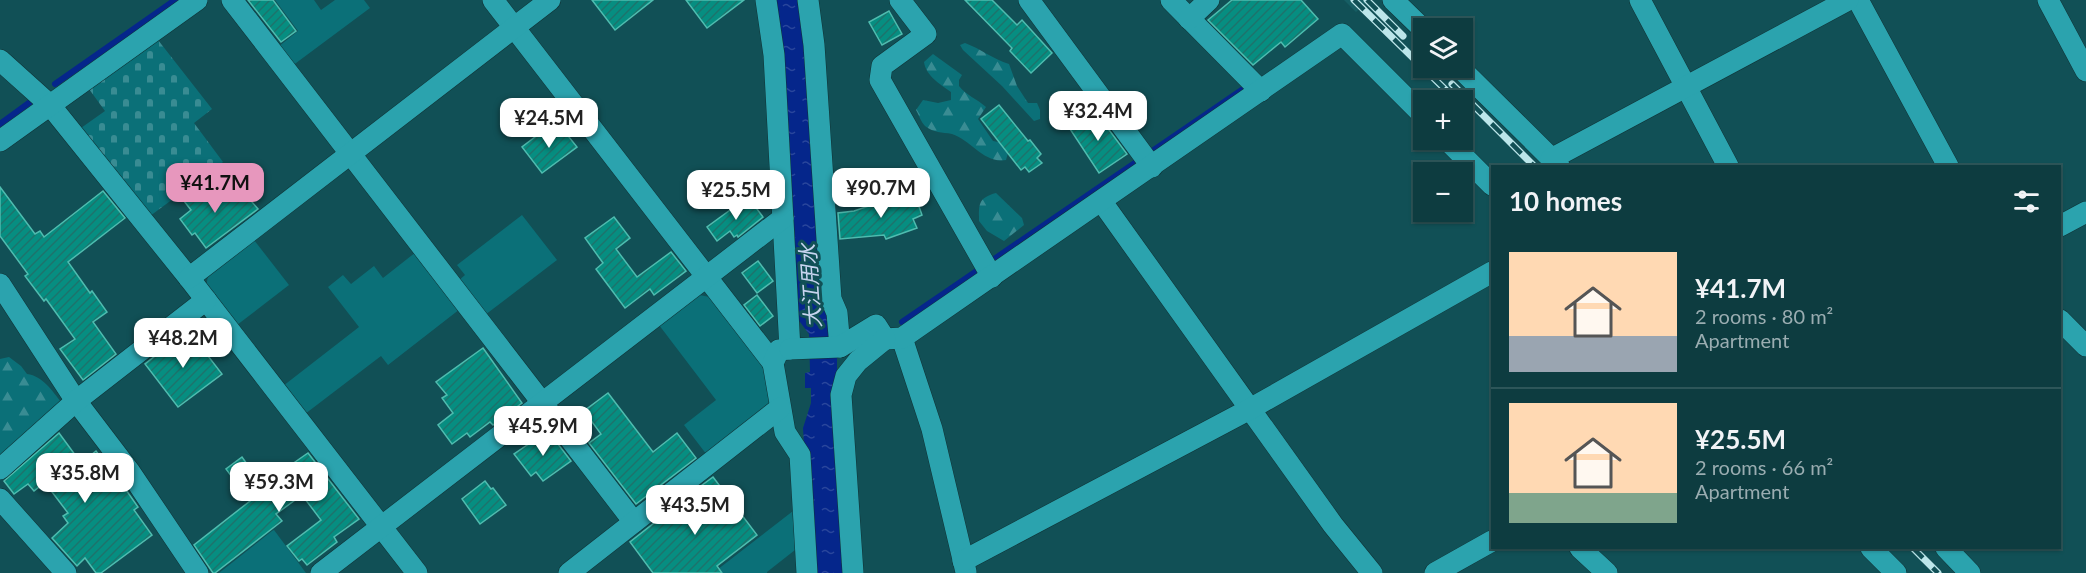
<!DOCTYPE html>
<meta charset="utf-8">
<style>
:root{--surface:#0d3c40;--page:#1b474b;--text:#f1f3f6;--muted:#9aadb1;--line:#2d5659;--accent:#e797bd}
body{margin:0;font-family:Lato,"Noto Sans JP",sans-serif;background:var(--page);color:var(--text);height:100vh;display:flex;flex-direction:column;font-size:22px;white-space:nowrap}
*{box-sizing:border-box;margin:0}
p{font-size:20px;color:var(--muted)}
.icon{flex:none;width:33px;height:33px;fill:none;stroke:currentColor;stroke-width:2;stroke-linecap:round;stroke-linejoin:round}
.map{position:relative;flex:1;overflow:hidden}
.side{position:absolute;left:1491px;top:165px;width:570px;height:384px;display:flex;flex-direction:column;background:var(--surface);border-radius:0px;box-shadow:0 2px 4px #0004,0 0 0 2px var(--line)}
.side>*{flex:none}
.fabs{position:absolute;left:1413px;top:18px;display:grid;gap:12px}
.fabs a{display:grid;place-items:center;width:60px;height:60px;border-radius:0px;background:var(--surface);box-shadow:0 2px 4px #0004,0 0 0 2px var(--line);font-size:30px}
.price{position:absolute;translate:-50% -51px;padding:0 14px;border-radius:12px;background:#fff;color:#222;font-size:20px;line-height:39px;filter:drop-shadow(0 2px 3px #0008)}
.price::after{content:'';position:absolute;left:50%;top:36px;width:18px;height:14px;margin-left:-9px;background:inherit;clip-path:polygon(0 0,100% 0,50% 100%)}
.price.active{background:var(--accent);color:#111}
ul{padding:0;list-style:none}
li{display:flex;align-items:center;gap:18px;height:150px;padding:0 18px}
li+li{border-top:2px solid var(--line)}
li span{display:grid;place-items:center;flex:none;width:168px;height:120px;border-radius:0px;color:#555}
li>.icon{margin-inline-start:auto}
span .icon{width:72px;height:72px;fill:#fffc;stroke-width:1}
li b{font-size:26px}
h2{display:flex;justify-content:space-between;align-items:center;height:72px;padding:0 18px;font-size:26px}
.map>svg:first-child{display:block}
.built{fill:#165e64}
.grass{fill:#0b7078}
.forest{fill:url(#forest-firs)}
.cemetery{fill:url(#cemetery-stones)}
.water{fill:url(#water-ripples)}
.lines{fill:none;stroke-linecap:round;stroke-linejoin:round}
.stream{stroke:#05268b;stroke-width:6}
.building{fill:url(#building-hatch);stroke:#4fbcaf;stroke-width:1.5}
.street-casing{stroke:#0f3336;stroke-width:22}
.street{stroke:#2ba3ae;stroke-width:21}
.rail-casing{stroke:#bce6ea;stroke-width:7}
.rail{stroke:#115056;stroke-width:4.5;stroke-dasharray:14;stroke-linecap:butt}
.labels{text-anchor:middle;stroke-width:6;stroke-linejoin:round;paint-order:stroke}
.water-label{font-size:21px;font-style:italic;fill:#c7d4ef;stroke:#115056}
</style>
<div class="map">
<svg width="2086" height="573" viewBox="0 0 2086 573">
<defs>
<pattern id="forest-firs" width="22" height="20" patternUnits="userSpaceOnUse" patternTransform="scale(1.5)"><rect width="22" height="20" fill="#0b7078"/><path d="M5 1l3.5 6h-7zM16 11l3.5 6h-7z" fill="#398c93"/></pattern>
<pattern id="cemetery-stones" width="16" height="16" patternUnits="userSpaceOnUse" patternTransform="scale(1.5)"><rect width="16" height="16" fill="#0b7078"/><path d="M2 7V4a2 2 0 0 1 4 0v3zM10 15v-3a2 2 0 0 1 4 0v3z" fill="#398c93"/></pattern>
<pattern id="water-ripples" width="26" height="14" patternUnits="userSpaceOnUse" patternTransform="scale(1.5)"><rect width="26" height="14" fill="#05268b"/><path d="M2 4q2-2 4 0t4 0M15 11q2-2 4 0t4 0" fill="none" stroke="#29469c"/></pattern>
<pattern id="building-hatch" width="6" height="6" patternUnits="userSpaceOnUse" patternTransform="scale(1.5)"><rect width="6" height="6" fill="#068e81"/><path d="M-1 1l2-2M0 6l6-6M5 7l2-2" fill="none" stroke="#1d736c"/></pattern>
</defs>
<rect width="100%" height="100%" fill="#115056"/>
<!-- built -->
<path class="built" d="M 1344,0 L 1369,0 L 1356,12 Z"/>
<!-- grass -->
<g class="grass">
<path d="M 275,0 L 314,0 L 321,10 L 335,0 L 364,0 L 370,8 L 292,66 L 278,47 L 298,31 Z"/>
<path d="M 522,215 L 557,260 L 485,315 L 458,281 L 465,275 L 457,265 Z"/>
<path d="M 254,240 L 289,285 L 237,325 L 206,287 L 208,276 Z"/>
<path d="M 416,252 L 460,309 L 388,365 L 381,356 L 305,414 L 283,386 L 359,327 L 328,287 L 343,275 L 351,284 L 374,266 L 383,278 Z"/>
<path d="M 699,295 L 710,297 L 769,375 L 772,406 L 707,455 L 684,425 L 716,400 L 659,325 Z"/>
<path d="M 793,511 L 795,550 L 767,572 L 767,573 L 713,573 Z"/>
<path d="M 274,530 L 306,573 L 219,573 L 272,531 Z"/>
</g>
<!-- forest -->
<g class="forest">
<path d="M 965,43 C 981,49 993,59 1009,64 L 1017,86 L 1028,103 L 1037,103 L 1040,110 L 1040,119 L 1034,121 L 1002,86 L 963,50 L 960,45 Z"/>
<path d="M 933,54 L 962,75 L 959,80 L 959,86 C 966,95 977,99 986,107 L 978,119 L 993,141 L 998,142 L 1004,140 L 1008,153 L 1006,160 C 984,164 971,140 952,134 C 942,132 934,133 925,126 C 921,122 919,115 916,110 L 923,100 L 938,103 L 951,100 L 951,92 C 940,84 926,76 924,62 Z"/>
<path d="M 996,193 L 1022,218 L 1024,225 L 1004,241 L 987,231 L 979,221 C 979,204 978,198 996,193 Z"/>
<path d="M 9,357 L 21,366 L 27,374 C 43,376 52,391 62,403 L 0,464 L 0,359 Z"/>
</g>
<!-- cemetery -->
<path class="cemetery" d="M 158,40 L 212,109 L 194,123 L 223,162 L 150,216 L 81,128 L 105,111 L 89,89 Z"/>
<!-- water -->
<path class="water" d="M 776,0 L 802,0 L 837,352 L 837,404 L 845,573 L 812,573 L 803,428 L 811,403 L 811,388 L 805,388 L 805,373 L 810,372 L 809,334 L 797,318 L 796,257 L 783,54 Z"/>
<g class="lines">
<!-- stream -->
<g class="stream">
<path d="M 55,84 L 175,0"/>
<path d="M 0,124 L 33,100"/>
<path d="M 902,322 L 1246,87"/>
</g>
</g>
<!-- building -->
<g class="building">
<path d="M 248,0 L 273,0 L 296,31 L 281,42 Z"/>
<path d="M 592,0 L 653,0 L 615,30 Z"/>
<path d="M 686,0 L 744,0 L 707,28 Z"/>
<path d="M 965,0 L 992,0 L 1017,25 L 1022,20 L 1052,53 L 1031,73 L 1010,51 L 1012,48 Z"/>
<path d="M 1232,0 L 1301,0 L 1318,19 L 1285,47 L 1281,42 L 1253,65 L 1208,20 Z"/>
<path d="M 889,11 L 902,34 L 882,45 L 869,22 Z"/>
<path d="M 999,105 L 1028,141 L 1030,140 L 1041,154 L 1037,158 L 1042,163 L 1029,172 L 1025,167 L 1021,170 L 981,119 Z"/>
<path d="M 1095,111 L 1127,154 L 1099,173 L 1070,129 Z"/>
<path d="M 561,127 L 577,147 L 542,173 L 522,147 L 544,130 L 547,135 L 550,135 Z"/>
<path d="M 196,184 L 207,198 L 212,195 L 219,204 L 240,188 L 258,209 L 206,248 L 195,233 L 192,235 L 180,219 L 191,210 L 180,196 Z"/>
<path d="M 0,187 L 35,234 L 40,231 L 44,237 L 103,191 L 125,218 L 68,262 L 90,293 L 92,291 L 107,312 L 93,322 L 116,354 L 83,380 L 60,349 L 75,339 L 46,299 L 44,301 L 25,276 L 28,274 L 0,236 Z"/>
<path d="M 914,192 L 922,215 L 913,219 L 917,228 L 886,239 L 884,235 L 840,239 L 838,213 L 854,211 L 904,194 L 905,196 Z"/>
<path d="M 751,201 L 763,217 L 738,237 L 737,235 L 734,237 L 730,231 L 717,241 L 707,227 L 737,205 L 740,209 Z"/>
<path d="M 614,217 L 630,238 L 616,249 L 637,277 L 671,252 L 686,271 L 654,295 L 650,289 L 625,308 L 596,269 L 603,263 L 585,238 Z"/>
<path d="M 758,261 L 773,281 L 757,293 L 742,273 Z"/>
<path d="M 757,295 L 773,316 L 760,326 L 744,305 Z"/>
<path d="M 188,330 L 222,374 L 178,407 L 145,364 Z"/>
<path d="M 483,348 L 522,403 L 493,425 L 490,422 L 470,437 L 467,433 L 452,444 L 438,425 L 453,413 L 442,398 L 447,395 L 436,382 Z"/>
<path d="M 608,393 L 653,452 L 677,433 L 696,458 L 636,504 L 589,443 L 601,434 L 584,411 Z"/>
<path d="M 548,431 L 571,461 L 543,481 L 536,472 L 531,476 L 514,454 Z"/>
<path d="M 59,433 L 81,463 L 96,451 L 116,477 L 117,477 L 138,507 L 134,510 L 152,535 L 101,573 L 96,573 L 85,558 L 77,566 L 52,538 L 68,523 L 63,516 L 68,513 L 49,488 L 47,489 L 43,484 L 34,491 L 28,484 L 14,494 L 4,481 Z"/>
<path d="M 308,453 L 359,519 L 334,537 L 337,542 L 307,565 L 302,559 L 299,561 L 287,546 L 321,520 L 302,495 L 276,514 L 282,521 L 215,573 L 213,573 L 194,545 L 250,501 L 226,469 L 242,457 L 262,485 Z"/>
<path d="M 713,477 L 757,535 L 717,566 L 722,573 L 653,573 L 630,542 L 673,508 L 680,517 L 708,496 L 701,486 Z"/>
<path d="M 485,481 L 491,489 L 493,488 L 506,505 L 480,524 L 462,499 Z"/>
</g>
<g class="lines">
<defs>
<g id="street">
<path d="M 232,0 L 634,522"/>
<path d="M 493,0 L 773,363"/>
<path d="M 766,0 L 774,55 L 790,349 L 779,350 L 773,363 L 785,432 L 800,455 L 807,573"/>
<path d="M 808,0 L 814,45 L 831,299 L 837,313 L 840,347"/>
<path d="M 900,0 L 926,34 L 882,66 L 880,80 L 992,277"/>
<path d="M 1029,0 L 1152,167"/>
<path d="M 1171,0 L 1261,91"/>
<path d="M 1393,0 L 1424,30"/>
<path d="M 1640,0 L 1728,166"/>
<path d="M 1858,0 L 1948,166"/>
<path d="M 2048,0 L 2086,71"/>
<path d="M 1189,19 L 1209,0"/>
<path d="M 0,60 L 50,105 L 189,278 L 417,573"/>
<path d="M 1460,68 L 1559,166"/>
<path d="M 1447,140 L 1492,185"/>
<path d="M 0,141 L 197,0"/>
<path d="M 1551,159 L 1848,0"/>
<path d="M 1102,202 L 1333,525 L 1372,573"/>
<path d="M 2060,226 L 2086,212"/>
<path d="M 189,278 L 550,0"/>
<path d="M 0,284 L 76,401 L 130,472 L 198,573"/>
<path d="M 2060,320 L 2086,346"/>
<path d="M 902,338 L 932,429 L 966,572"/>
<path d="M 790,349 L 840,347 L 876,325 L 885,339 L 902,338 L 1342,34 L 1424,116"/>
<path d="M 0,469 L 76,401 L 206,300"/>
<path d="M 0,499 L 66,573"/>
<path d="M 1580,548 L 1607,573"/>
<path d="M 1871,548 L 1896,573"/>
<path d="M 1946,548 L 1970,573"/>
<path d="M 963,561 L 1250,409 L 1492,272"/>
<path d="M 321,573 L 783,218"/>
<path d="M 569,573 L 780,408"/>
<path d="M 853,573 L 841,395 L 846,376 L 858,361 L 885,339"/>
<path d="M 1435,573 L 1492,541"/>
</g>
</defs>
<!-- street casing -->
<use href="#street" class="street-casing"/>
<!-- street -->
<use href="#street" class="street"/>
<defs>
<g id="rail">
<path d="M 1354,0 L 1456,100"/>
<path d="M 1367,0 L 1403,36"/>
<path d="M 1452,84 L 1534,166"/>
<path d="M 1913,548 L 1938,573"/>
</g>
</defs>
<!-- rail casing -->
<use href="#rail" class="rail-casing"/>
<!-- rail -->
<use href="#rail" class="rail"/>
</g>
<g class="labels">
<!-- water labels -->
<g class="water-label">
<text transform="translate(811 286) rotate(-94)" y="7">大江用水</text>
</g>
</g>
</svg>
<div class="fabs">
<a><svg class="icon" aria-label="layers" viewBox="0 0 24 24"><path d="M12 4l9 5-9 5-9-5zM3 14l9 5 9-5"/></svg></a>
<a>+</a>
<a>−</a>
</div>
<b class="price" style="left:1098px;top:142px">¥32.4M</b>
<b class="price" style="left:549px;top:149px">¥24.5M</b>
<b class="price active" style="left:215px;top:214px">¥41.7M</b>
<b class="price" style="left:881px;top:219px">¥90.7M</b>
<b class="price" style="left:736px;top:221px">¥25.5M</b>
<b class="price" style="left:183px;top:369px">¥48.2M</b>
<b class="price" style="left:543px;top:457px">¥45.9M</b>
<b class="price" style="left:85px;top:504px">¥35.8M</b>
<b class="price" style="left:279px;top:513px">¥59.3M</b>
<b class="price" style="left:695px;top:536px">¥43.5M</b>
<section class="side">
<h2>10 homes<svg class="icon" aria-label="filters" viewBox="0 0 24 24"><path d="M4 7h16M4 17h16"/><circle cx="9" cy="7" r="2"/><circle cx="15" cy="17" r="2"/></svg></h2>
<ul>
<li><span style="background:linear-gradient(#ffd9b3 70%,#9aa5b1 0)"><svg class="icon" aria-label="home" viewBox="0 0 24 24"><path d="M3 11l9-7 9 7M6 9v11h12V9"/></svg></span><div><b>¥41.7M</b><p>2 rooms · 80 m²</p><p>Apartment</p></div></li>
<li><span style="background:linear-gradient(#ffd9b3 75%,#7fa58c 0)"><svg class="icon" aria-label="home" viewBox="0 0 24 24"><path d="M3 11l9-7 9 7M6 9v11h12V9"/></svg></span><div><b>¥25.5M</b><p>2 rooms · 66 m²</p><p>Apartment</p></div></li>
</ul>
</section>
</div>
